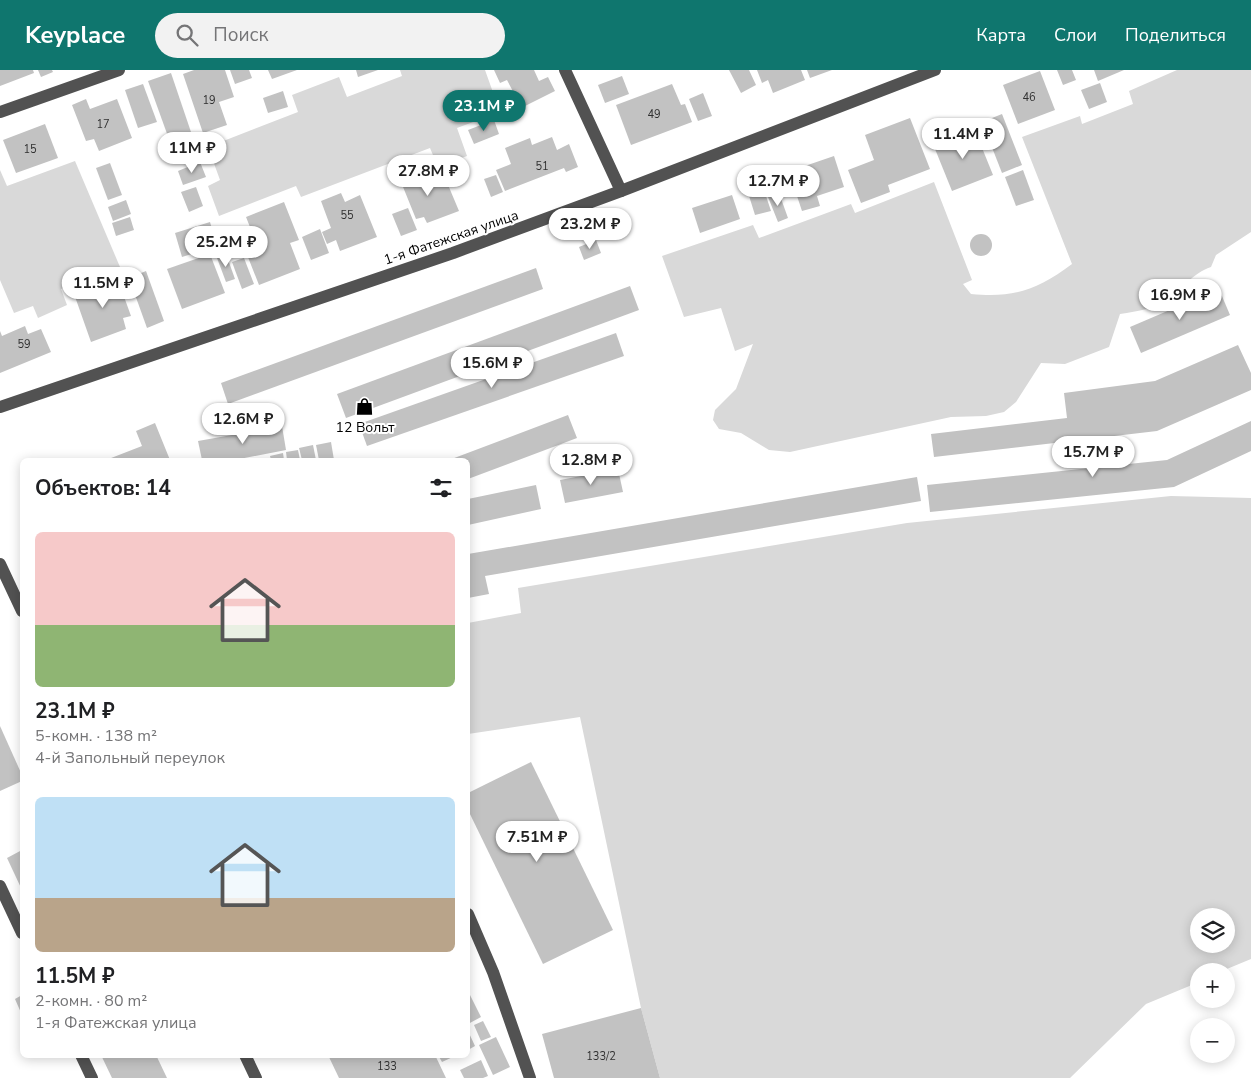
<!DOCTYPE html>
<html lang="ru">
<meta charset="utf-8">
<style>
:root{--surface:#fff;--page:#f2f2f2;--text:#202124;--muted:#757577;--accent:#0f766e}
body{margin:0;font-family:"Nunito Sans",sans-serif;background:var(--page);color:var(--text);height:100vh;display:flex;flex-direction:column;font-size:19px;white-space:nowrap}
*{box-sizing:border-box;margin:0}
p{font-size:16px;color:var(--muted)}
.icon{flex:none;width:28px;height:28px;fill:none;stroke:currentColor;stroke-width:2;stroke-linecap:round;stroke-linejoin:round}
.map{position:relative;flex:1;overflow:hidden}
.drawer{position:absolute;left:20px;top:388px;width:450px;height:600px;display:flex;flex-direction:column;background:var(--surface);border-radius:8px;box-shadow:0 2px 12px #0003}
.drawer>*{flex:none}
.tools{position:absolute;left:1190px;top:838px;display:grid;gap:10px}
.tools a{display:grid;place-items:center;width:45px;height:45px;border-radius:50%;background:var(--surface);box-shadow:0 2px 12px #0003;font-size:25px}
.price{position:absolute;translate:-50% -42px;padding:0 11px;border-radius:18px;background:#fff;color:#222;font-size:16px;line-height:32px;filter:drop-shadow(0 1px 2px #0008)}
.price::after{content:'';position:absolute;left:50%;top:30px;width:15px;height:11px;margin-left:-8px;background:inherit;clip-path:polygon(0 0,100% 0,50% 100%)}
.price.current{background:var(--accent);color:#fff}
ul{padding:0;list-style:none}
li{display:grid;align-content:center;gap:10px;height:265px;padding:0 15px}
li span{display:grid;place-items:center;height:155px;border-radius:8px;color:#555}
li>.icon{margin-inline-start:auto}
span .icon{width:90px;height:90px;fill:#fffc;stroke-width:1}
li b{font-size:21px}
h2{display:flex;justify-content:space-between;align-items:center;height:60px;padding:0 15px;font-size:21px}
header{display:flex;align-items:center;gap:30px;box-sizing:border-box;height:70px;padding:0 25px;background:var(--accent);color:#fff}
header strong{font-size:24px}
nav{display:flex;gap:28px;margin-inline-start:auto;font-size:18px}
.search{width:350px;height:45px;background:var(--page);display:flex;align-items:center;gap:12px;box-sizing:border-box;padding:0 18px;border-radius:28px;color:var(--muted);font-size:19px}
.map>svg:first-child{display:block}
.green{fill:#d9d9d9;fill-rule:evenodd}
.building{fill:#c2c2c2}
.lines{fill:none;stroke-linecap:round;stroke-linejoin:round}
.minor{stroke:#525252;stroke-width:12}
.labels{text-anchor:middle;stroke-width:4;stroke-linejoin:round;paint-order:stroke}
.number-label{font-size:11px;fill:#303030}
.street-label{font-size:14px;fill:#000;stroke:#fff}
.poi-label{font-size:14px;fill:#000;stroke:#fff}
</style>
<header>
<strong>Keyplace</strong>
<div class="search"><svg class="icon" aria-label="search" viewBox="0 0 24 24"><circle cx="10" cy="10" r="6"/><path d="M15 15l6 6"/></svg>Поиск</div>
<nav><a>Карта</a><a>Слои</a><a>Поделиться</a></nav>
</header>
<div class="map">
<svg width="1251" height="1008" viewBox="0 0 1251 1008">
<rect width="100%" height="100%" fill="#fff"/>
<!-- green -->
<g class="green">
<path d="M 400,0 L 485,0 L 500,42 L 457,58 L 467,86 L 438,97 L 430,78 L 301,127 L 296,116 L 219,146 L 208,116 L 220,110 L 208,77 L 298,42 L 292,25 L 339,7 L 347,27 L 402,6 Z"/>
<path d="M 1177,0 L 1251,0 L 1251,162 L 1216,185 L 1211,197 C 1192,204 1186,215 1171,227 C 1156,239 1138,241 1120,244 L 1109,277 L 1065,294 L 1041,293 L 1016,332 L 1004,342 L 986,346 L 951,347 L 790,382 L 769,380 L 741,363 L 719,359 L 713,350 L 715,340 L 736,319 L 753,274 L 735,281 L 721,238 L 684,247 L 662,186 L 753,155 L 759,168 L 851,134 L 855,143 L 934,112 L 972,210 L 963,214 L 971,224 C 1015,228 1037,220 1072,194 L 1022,67 L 1080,46 L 1082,54 L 1133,34 L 1129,21 Z"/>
<path d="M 75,91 L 120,197 L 61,219 L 67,235 L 38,248 L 33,236 L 14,243 L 0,210 L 0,100 L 7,116 Z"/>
<path d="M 1171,426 L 1251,428 L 1251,889 L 1222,901 L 1199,901 L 1199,912 L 1146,934 L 1070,1008 L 660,1008 L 641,938 L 580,647 L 468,664 L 468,553 L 521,543 L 518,518 L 907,453 ZM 1199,846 L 1226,846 L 1226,874 L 1199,874 Z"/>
</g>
<!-- building -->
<g class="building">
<path d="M 0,0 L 33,0 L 34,3 L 0,16 Z"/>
<path d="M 38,0 L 52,0 L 53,2 L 41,7 Z"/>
<path d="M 194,0 L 225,0 L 234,27 L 219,32 L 227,55 L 203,63 L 183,4 Z"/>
<path d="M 230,0 L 249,0 L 252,8 L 235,14 Z"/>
<path d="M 268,0 L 297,0 L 272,9 Z"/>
<path d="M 356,0 L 378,0 L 358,7 Z"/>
<path d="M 494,0 L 534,0 L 539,11 L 548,7 L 555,21 L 525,36 L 521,27 L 517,29 L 507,10 L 500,13 Z"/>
<path d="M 729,0 L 749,0 L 756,15 L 741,23 Z"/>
<path d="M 757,0 L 801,0 L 805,10 L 773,23 L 768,10 L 762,13 Z"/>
<path d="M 807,0 L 832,0 L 810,8 Z"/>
<path d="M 1057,0 L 1072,0 L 1076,10 L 1063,15 Z"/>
<path d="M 1094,0 L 1124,0 L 1098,11 Z"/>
<path d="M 1040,1 L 1055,40 L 1018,54 L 1003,15 Z"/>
<path d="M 171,3 L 192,65 L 170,72 L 148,11 Z"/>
<path d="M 622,6 L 629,24 L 605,33 L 598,15 Z"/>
<path d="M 1100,13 L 1107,32 L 1089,39 L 1081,20 Z"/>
<path d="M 143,14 L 157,52 L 138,58 L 125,20 Z"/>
<path d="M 672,14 L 681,35 L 685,34 L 692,52 L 631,75 L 616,35 Z"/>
<path d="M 283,21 L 288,37 L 268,43 L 263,28 Z"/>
<path d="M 703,23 L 712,46 L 698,51 L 689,29 Z"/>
<path d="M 86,29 L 90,39 L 117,29 L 132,68 L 99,81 L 94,69 L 86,71 L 72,35 Z"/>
<path d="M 1002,44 L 1022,95 L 1002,103 L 982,52 Z"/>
<path d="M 910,48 L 930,99 L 888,115 L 890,122 L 861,133 L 848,100 L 874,90 L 865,65 Z"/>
<path d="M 494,50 L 499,64 L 474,74 L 468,60 Z"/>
<path d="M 45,54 L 58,88 L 16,103 L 3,70 Z"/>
<path d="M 974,58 L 993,105 L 952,121 L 933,74 Z"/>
<path d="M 552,67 L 557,80 L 569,74 L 578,97 L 566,102 L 564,98 L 505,121 L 496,100 L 511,94 L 505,78 L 530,68 L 532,75 Z"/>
<path d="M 834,86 L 844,117 L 817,126 L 820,136 L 802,141 L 793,114 L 803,110 L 799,98 Z"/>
<path d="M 200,92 L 206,107 L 183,115 L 178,101 Z"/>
<path d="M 110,93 L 122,125 L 108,130 L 96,98 Z"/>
<path d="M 421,98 L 428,117 L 446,110 L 459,141 L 427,153 L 424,147 L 416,149 L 399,107 Z"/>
<path d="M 1023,100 L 1034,130 L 1016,136 L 1005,107 Z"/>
<path d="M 496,105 L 503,122 L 491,127 L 484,109 Z"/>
<path d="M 759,105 L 771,141 L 755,145 L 744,110 Z"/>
<path d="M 196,117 L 203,136 L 189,142 L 181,122 Z"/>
<path d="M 341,123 L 345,132 L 360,125 L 377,167 L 340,181 L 336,170 L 327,174 L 322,162 L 331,158 L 321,131 Z"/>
<path d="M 779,123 L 788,148 L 778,152 L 768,127 Z"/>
<path d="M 732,125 L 740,149 L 700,163 L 692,138 Z"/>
<path d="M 126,130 L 131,144 L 113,151 L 108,137 Z"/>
<path d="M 284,132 L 299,170 L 290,173 L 300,199 L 259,215 L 240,167 L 252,162 L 246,147 Z"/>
<path d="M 408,138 L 417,160 L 401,166 L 392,144 Z"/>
<path d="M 130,147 L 134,160 L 116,166 L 112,153 Z"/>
<path d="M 210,152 L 217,176 L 182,187 L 175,163 Z"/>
<path d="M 320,159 L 329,183 L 311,190 L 302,167 Z"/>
<circle cx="981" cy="175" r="11"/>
<path d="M 596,170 L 601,183 L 584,190 L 579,177 Z"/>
<path d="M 210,184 L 225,223 L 182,239 L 167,199 Z"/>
<path d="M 226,184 L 235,209 L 226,212 L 217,188 Z"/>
<path d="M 244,188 L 254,214 L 242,219 L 232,192 Z"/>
<path d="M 536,198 L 543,219 L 228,334 L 221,313 Z"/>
<path d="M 146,201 L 164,251 L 147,258 L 129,208 Z"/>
<path d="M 118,210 L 131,246 L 123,248 L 126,259 L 91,272 L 73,221 L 96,213 L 97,217 Z"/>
<path d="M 630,216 L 639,240 L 346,348 L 337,324 Z"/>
<path d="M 1219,219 L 1230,245 L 1141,283 L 1130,257 Z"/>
<path d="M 25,256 L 28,264 L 41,259 L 51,282 L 0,303 L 0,261 L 2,266 Z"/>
<path d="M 616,263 L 624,286 L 367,376 L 359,354 Z"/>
<path d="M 1238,275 L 1251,303 L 1251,320 L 1157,361 L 934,387 L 931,364 L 1067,348 L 1064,323 L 1155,311 Z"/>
<path d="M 568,345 L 577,368 L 468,409 L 468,390 L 449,390 Z"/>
<path d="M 1251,351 L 1251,381 L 1174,417 L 930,442 L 927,415 L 1167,390 Z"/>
<path d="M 155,353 L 170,390 L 106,390 L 142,376 L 136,361 Z"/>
<path d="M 282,356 L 286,380 L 234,390 L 202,390 L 198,371 Z"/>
<path d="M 331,372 L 334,390 L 319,390 L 316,375 Z"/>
<path d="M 313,375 L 316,390 L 302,390 L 299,378 Z"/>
<path d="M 298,380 L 300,390 L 287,390 L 286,382 Z"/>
<path d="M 283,383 L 284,390 L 271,390 L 270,386 Z"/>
<path d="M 618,399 L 623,422 L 565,433 L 560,410 Z"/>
<path d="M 917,407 L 921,431 L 485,506 L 489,524 L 468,528 L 468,484 Z"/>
<path d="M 536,415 L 541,439 L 468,455 L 468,429 Z"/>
<path d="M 0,656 L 22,705 L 22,711 L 0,721 Z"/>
<path d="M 531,692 L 613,860 L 543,894 L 468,740 L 468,723 Z"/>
<path d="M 22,780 L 22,820 L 7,788 Z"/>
<path d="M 469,923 L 481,947 L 468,954 L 468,924 Z"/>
<path d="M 22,925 L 22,945 L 15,929 Z"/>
<path d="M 641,938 L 660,1008 L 554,1008 L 542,964 Z"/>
<path d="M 483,951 L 491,967 L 481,971 L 474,955 Z"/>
<path d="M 468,961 L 475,976 L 468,980 Z"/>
<path d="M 496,967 L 510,997 L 493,1005 L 479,975 Z"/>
<path d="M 101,985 L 156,985 L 167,1008 L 112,1008 Z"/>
<path d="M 328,985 L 435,985 L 446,1008 L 339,1008 Z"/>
<path d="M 438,985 L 457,985 L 442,992 Z"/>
<path d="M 481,990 L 488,1006 L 483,1008 L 464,1008 L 460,1000 Z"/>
</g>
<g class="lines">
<!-- minor -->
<g class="minor">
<path d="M 565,0 L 621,121"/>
<path d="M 0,42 L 119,0"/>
<path d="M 0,337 L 453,183 L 621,121 L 935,0"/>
<path d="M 0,494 L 22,541"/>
<path d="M 0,816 L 22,863"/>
<path d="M 468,844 L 493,902 L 530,1008"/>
<path d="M 81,985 L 92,1008"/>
<path d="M 245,985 L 256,1008"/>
</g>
</g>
<!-- icons -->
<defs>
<symbol id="shop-bare" viewBox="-9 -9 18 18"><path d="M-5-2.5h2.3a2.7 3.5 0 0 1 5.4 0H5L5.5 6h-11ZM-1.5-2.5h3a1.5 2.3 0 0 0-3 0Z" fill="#000" stroke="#fff" stroke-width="2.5" paint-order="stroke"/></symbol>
</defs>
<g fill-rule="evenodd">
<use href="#shop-bare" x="352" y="324" width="25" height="25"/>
</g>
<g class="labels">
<!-- number labels -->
<g class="number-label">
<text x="1029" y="31">46</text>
<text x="209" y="34">19</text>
<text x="654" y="48">49</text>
<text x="103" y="58">17</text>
<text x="30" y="83">15</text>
<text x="542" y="100">51</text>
<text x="347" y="149">55</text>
<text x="24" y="278">59</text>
<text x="601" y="990">133/2</text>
<text x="387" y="1000">133</text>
</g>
<!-- street labels -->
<g class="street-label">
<text transform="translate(451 167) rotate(-19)" y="5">1-я Фатежская улица</text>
</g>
<!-- poi labels -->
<g class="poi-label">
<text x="365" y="362">12 Вольт</text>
</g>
</g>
</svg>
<div class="tools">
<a><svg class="icon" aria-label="layers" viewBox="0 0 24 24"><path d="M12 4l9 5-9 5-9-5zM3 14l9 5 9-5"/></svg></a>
<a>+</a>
<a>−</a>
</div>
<b class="price current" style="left:484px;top:62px">23.1M ₽</b>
<b class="price" style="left:963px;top:90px">11.4M ₽</b>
<b class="price" style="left:192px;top:104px">11M ₽</b>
<b class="price" style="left:428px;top:127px">27.8M ₽</b>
<b class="price" style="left:778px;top:137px">12.7M ₽</b>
<b class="price" style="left:590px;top:180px">23.2M ₽</b>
<b class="price" style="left:226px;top:198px">25.2M ₽</b>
<b class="price" style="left:103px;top:239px">11.5M ₽</b>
<b class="price" style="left:1180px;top:251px">16.9M ₽</b>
<b class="price" style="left:492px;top:319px">15.6M ₽</b>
<b class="price" style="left:243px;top:375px">12.6M ₽</b>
<b class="price" style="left:1093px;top:408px">15.7M ₽</b>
<b class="price" style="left:591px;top:416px">12.8M ₽</b>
<b class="price" style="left:537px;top:793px">7.51M ₽</b>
<section class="drawer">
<h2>Объектов: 14<svg class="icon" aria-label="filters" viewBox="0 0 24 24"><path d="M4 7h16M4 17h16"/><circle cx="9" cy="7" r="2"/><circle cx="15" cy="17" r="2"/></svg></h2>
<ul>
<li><span style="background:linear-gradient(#f6c9c9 60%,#8fb573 0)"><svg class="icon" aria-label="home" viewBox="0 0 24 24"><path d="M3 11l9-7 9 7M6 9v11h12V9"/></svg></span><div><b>23.1M ₽</b><p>5-комн. · 138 m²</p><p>4-й Запольный переулок</p></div></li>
<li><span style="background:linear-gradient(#bfe0f5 65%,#b9a48a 0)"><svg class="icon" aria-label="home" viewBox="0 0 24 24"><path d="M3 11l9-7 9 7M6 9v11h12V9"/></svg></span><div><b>11.5M ₽</b><p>2-комн. · 80 m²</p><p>1-я Фатежская улица</p></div></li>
</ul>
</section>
</div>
